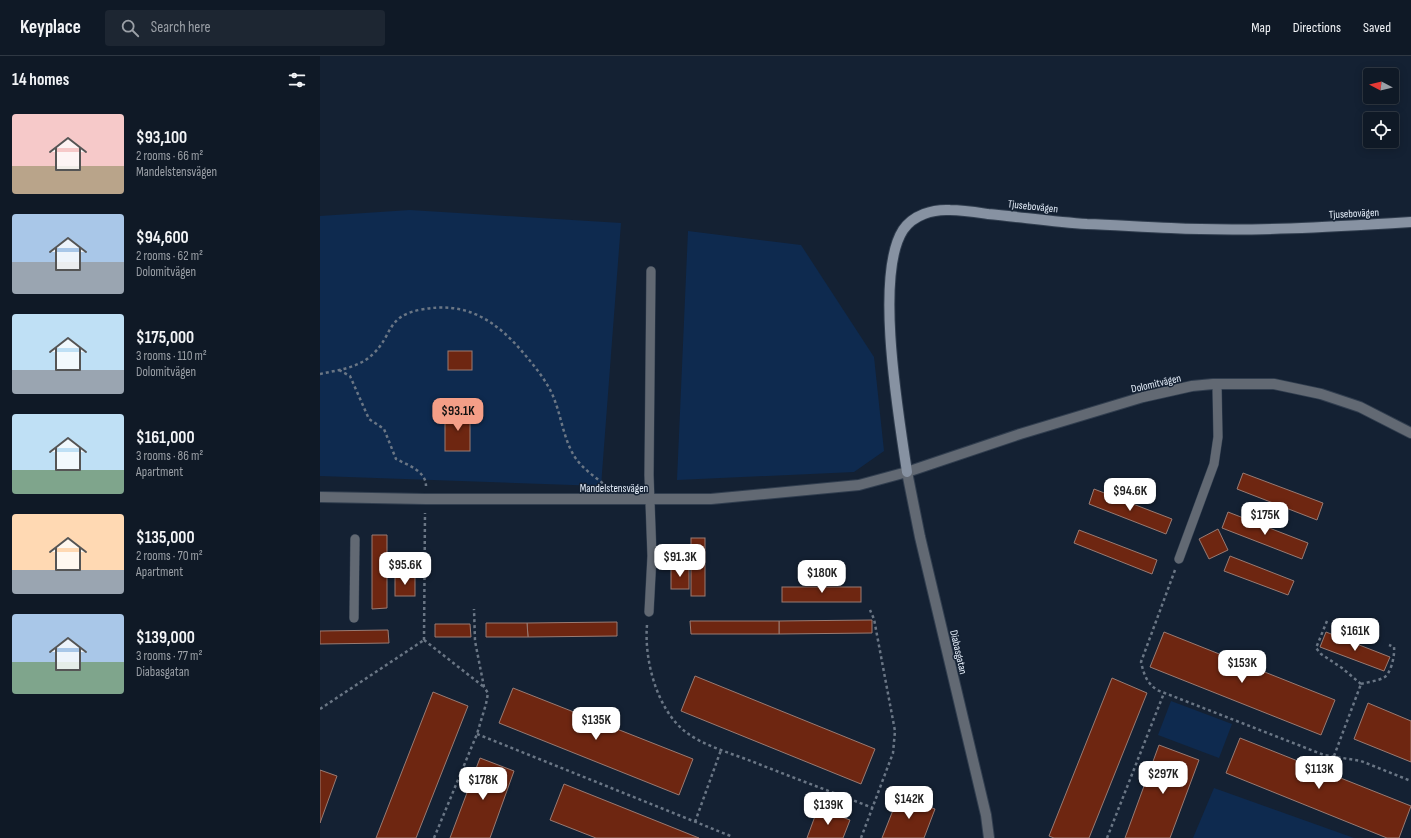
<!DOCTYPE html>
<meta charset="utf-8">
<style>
:root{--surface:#0f1926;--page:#1d2632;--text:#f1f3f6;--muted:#9ba0a7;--line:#2f3843;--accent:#f49e87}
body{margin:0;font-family:"Sofia Sans Condensed",sans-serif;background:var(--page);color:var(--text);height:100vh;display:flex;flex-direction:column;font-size:15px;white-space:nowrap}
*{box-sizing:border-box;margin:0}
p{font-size:13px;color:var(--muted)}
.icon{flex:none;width:22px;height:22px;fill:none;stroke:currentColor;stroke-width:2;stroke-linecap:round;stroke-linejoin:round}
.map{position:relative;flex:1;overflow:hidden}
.details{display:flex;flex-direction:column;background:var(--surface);width:320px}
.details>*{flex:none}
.needle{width:26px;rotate:277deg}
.controls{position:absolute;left:1043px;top:12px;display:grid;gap:8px}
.controls a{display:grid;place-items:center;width:36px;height:36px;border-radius:4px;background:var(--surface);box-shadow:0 2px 10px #0003,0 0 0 1px var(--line);font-size:20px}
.price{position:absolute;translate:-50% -34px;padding:0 9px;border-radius:8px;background:#fff;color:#222;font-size:13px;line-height:26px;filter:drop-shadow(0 1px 2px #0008)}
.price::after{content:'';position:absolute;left:50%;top:24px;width:12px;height:9px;margin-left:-6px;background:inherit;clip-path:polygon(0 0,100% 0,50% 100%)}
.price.on{background:var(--accent);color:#111}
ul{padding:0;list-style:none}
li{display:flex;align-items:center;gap:12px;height:100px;padding:0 12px}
li span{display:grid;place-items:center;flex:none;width:112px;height:80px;border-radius:4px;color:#555}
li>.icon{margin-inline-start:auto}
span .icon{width:48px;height:48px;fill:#fffc;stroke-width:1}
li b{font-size:17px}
h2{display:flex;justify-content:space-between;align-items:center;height:48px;padding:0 12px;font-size:17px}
header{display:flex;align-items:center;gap:24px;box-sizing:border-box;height:56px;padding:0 20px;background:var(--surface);border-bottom:1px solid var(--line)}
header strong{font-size:19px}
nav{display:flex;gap:22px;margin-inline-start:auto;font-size:14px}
.search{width:280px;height:36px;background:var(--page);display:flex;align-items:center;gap:10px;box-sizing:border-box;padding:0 14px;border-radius:4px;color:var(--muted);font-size:15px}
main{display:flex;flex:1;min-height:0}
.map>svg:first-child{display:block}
.green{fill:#0e2a4f}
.building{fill:#6e2611;stroke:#997b73}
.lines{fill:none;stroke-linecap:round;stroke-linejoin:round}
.service-casing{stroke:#313e4f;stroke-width:10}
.minor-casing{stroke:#313e4f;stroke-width:12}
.tertiary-casing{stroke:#313e4f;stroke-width:12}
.secondary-casing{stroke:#313e4f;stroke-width:12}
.path{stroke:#6a7685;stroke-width:2.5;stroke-dasharray:3 3;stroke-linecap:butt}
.service{stroke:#626973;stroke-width:9}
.minor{stroke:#626973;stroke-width:10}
.tertiary{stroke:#626973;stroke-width:10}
.secondary{stroke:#8792a2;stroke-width:10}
.labels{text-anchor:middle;stroke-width:3;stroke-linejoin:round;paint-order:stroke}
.street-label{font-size:11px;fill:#e6effb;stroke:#142133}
</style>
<header>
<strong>Keyplace</strong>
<div class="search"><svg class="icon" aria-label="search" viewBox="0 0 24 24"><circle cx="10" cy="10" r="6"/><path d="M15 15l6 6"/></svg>Search here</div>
<nav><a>Map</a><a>Directions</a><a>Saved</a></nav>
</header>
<main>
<section class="details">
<h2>14 homes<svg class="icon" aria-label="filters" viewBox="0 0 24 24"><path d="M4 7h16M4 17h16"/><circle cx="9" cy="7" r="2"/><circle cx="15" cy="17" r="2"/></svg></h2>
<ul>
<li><span style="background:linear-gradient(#f6c9c9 65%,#b9a48a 0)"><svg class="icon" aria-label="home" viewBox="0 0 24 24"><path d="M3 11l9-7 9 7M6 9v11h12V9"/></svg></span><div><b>$93,100</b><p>2 rooms · 66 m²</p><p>Mandelstensvägen</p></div></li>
<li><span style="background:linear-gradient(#a9c7e8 60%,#9aa5b1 0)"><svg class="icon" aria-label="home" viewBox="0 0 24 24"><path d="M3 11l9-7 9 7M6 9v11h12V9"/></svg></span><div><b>$94,600</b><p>2 rooms · 62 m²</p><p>Dolomitvägen</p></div></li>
<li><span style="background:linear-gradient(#bfe0f5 70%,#9aa5b1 0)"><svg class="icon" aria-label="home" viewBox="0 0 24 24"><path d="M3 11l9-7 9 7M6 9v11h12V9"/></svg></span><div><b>$175,000</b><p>3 rooms · 110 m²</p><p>Dolomitvägen</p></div></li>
<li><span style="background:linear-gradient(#bfe0f5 70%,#7fa58c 0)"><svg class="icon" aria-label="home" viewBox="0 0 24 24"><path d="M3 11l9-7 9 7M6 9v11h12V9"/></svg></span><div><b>$161,000</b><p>3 rooms · 86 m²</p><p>Apartment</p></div></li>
<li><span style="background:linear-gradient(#ffd9b3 70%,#9aa5b1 0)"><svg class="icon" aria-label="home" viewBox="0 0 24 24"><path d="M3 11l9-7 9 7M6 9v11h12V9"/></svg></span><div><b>$135,000</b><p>2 rooms · 70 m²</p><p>Apartment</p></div></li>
<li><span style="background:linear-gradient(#a9c7e8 60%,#7fa58c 0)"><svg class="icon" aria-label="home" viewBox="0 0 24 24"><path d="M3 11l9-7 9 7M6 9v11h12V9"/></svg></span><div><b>$139,000</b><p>3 rooms · 77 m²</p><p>Diabasgatan</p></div></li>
</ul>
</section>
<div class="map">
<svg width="1091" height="782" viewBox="0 0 1091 782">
<rect width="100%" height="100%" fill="#142133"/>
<!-- green -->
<g class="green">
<path d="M 90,154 L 301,167 L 281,430 L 0,420 L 0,160 Z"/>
<path d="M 368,175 L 481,189 L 554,301 L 564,395 L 534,416 L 357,424 Z"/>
<path d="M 851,645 L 912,668 L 899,702 L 838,679 Z"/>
<path d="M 894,732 L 1034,782 L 873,782 Z"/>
</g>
<!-- building -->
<g class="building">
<rect x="128" y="295" width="24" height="19"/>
<rect x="125" y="356" width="25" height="39"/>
<path d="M 923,417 L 1003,447 L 997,464 L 917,433 Z"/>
<path d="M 774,433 L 852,463 L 846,478 L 769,448 Z"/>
<path d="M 908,456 L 988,487 L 982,503 L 902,472 Z"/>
<path d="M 898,473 L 908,494 L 889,503 L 879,483 Z"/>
<path d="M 759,474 L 837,504 L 832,518 L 754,487 Z"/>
<path d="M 52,479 L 67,479 L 67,552 L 52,553 Z"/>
<rect x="371" y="482" width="14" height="58"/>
<path d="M 910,500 L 974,525 L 968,539 L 904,515 Z"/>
<rect x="351" y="511" width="18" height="22"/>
<rect x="75" y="519" width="20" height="21"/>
<rect x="462" y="531" width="79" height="15"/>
<path d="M 552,564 L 552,577 L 459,578 L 459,565 Z"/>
<path d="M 370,565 L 459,565 L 459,578 L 371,578 Z"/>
<path d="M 297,566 L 297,580 L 208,581 L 207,567 Z"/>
<path d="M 166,567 L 207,567 L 208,581 L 166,581 Z"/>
<path d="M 115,568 L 150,568 L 151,581 L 115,581 Z"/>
<path d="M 68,574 L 69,587 L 0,588 L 0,575 Z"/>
<path d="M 844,576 L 1015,644 L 1001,679 L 830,611 Z"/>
<path d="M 1006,576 L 1070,601 L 1064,615 L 1000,591 Z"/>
<path d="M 375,620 L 555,693 L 541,728 L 361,655 Z"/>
<path d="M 792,622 L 827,637 L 769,782 L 734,782 L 729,780 Z"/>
<path d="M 193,632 L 373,703 L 359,739 L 179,667 Z"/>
<path d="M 113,636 L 148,650 L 96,782 L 56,782 Z"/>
<path d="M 1048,647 L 1091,665 L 1091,706 L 1034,683 Z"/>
<path d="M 920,682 L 1091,750 L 1079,782 L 1067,782 L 906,717 Z"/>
<path d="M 839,689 L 879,704 L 850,782 L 805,782 Z"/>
<path d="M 160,702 L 194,715 L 170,782 L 130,782 Z"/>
<path d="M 0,714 L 17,720 L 0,767 Z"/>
<path d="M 244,728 L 379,782 L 276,782 L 230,764 Z"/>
<path d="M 579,739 L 615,753 L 604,782 L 562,782 Z"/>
<path d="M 498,752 L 530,764 L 523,782 L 487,782 Z"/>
</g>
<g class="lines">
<defs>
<g id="service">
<path d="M 859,503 L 894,408 L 898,381 L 897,329"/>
<path d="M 329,556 L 332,500 L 329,419 L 331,215"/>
<path d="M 34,562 L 35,483"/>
</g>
<path id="minor" d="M 587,416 L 700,378 L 823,341 L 872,330 L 893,328 L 954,328 L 1001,338 L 1040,351 L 1091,377"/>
<path id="tertiary" d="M 0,441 L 105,443 L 391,443 L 539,429 L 587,416 L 600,481 L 666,759 L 669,782"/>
<path id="secondary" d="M 587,416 C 579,362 554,219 583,174 C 593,159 613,153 630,154 C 643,154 655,156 668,158 C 701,161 734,166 767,168 C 795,169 823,171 851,172 C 931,176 1011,171 1091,166"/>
</defs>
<!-- service casing -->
<use href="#service" class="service-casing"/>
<!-- minor casing -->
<use href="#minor" class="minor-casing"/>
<!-- tertiary casing -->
<use href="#tertiary" class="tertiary-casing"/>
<!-- secondary casing -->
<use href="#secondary" class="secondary-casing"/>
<!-- path -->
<g class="path">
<path d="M 19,314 L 30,320 L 49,363 L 64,373 L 76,403 C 88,409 106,415 106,430"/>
<path d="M 0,318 C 18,314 39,312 53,298 C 73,279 66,261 99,254 C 147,244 177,265 206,300 C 216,312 227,326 233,340 C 241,359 243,380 253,398 C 260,411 274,420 285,429"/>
<path d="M 855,514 L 821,606 C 824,619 827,627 837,634 L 1004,699 L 1041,705 L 1091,725"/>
<path d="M 1007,565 L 996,592 L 1001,598 L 1022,612 L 1041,628"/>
<path d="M 327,569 C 324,604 337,655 367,677 C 385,690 410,697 431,705 C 471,721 512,736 553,752"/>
<path d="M 104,584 L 105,457"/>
<path d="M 104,584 L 164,631"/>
<path d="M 1041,628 C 1048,626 1057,625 1063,622 C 1071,619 1075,599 1074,591 L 1069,589"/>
<path d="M 0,653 L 104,584"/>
<path d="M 157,678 L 413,781"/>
<path d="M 1014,700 L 1041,628"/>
<path d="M 375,766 L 401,694"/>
<path d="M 114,782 L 157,678 L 166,648 L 168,637 L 164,631 L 155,585 L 154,553"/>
<path d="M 541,782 L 573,697 L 575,675 L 554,563 L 550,554"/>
<path d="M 787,782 L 844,637"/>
</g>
<!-- service -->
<use href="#service" class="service"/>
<!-- minor -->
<use href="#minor" class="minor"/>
<!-- tertiary -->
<use href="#tertiary" class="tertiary"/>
<!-- secondary -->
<use href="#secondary" class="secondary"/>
</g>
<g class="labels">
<!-- street labels -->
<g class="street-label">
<text transform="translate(713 150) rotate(6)" y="4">Tjusebovägen</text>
<text transform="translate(1034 157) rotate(-3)" y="4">Tjusebovägen</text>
<text transform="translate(836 327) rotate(-13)" y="4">Dolomitvägen</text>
<text x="294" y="436">Mandelstensvägen</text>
<text transform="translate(639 596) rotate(77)" y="4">Diabasgatan</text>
</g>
</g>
</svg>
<div class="controls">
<a><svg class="needle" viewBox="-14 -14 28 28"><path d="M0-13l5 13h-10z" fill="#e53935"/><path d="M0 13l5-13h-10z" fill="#9ba0a7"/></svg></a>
<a><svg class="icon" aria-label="locate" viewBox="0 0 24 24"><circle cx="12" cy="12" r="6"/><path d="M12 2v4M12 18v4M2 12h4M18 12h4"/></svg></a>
</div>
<b class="price on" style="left:138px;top:376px">$93.1K</b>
<b class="price" style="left:810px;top:456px">$94.6K</b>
<b class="price" style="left:945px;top:480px">$175K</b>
<b class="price" style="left:360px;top:522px">$91.3K</b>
<b class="price" style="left:85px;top:530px">$95.6K</b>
<b class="price" style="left:502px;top:538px">$180K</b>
<b class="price" style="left:1035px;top:596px">$161K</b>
<b class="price" style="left:922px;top:628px">$153K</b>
<b class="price" style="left:276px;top:685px">$135K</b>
<b class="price" style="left:999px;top:734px">$113K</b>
<b class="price" style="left:843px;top:739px">$297K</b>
<b class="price" style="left:163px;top:745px">$178K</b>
<b class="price" style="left:589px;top:764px">$142K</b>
<b class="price" style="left:508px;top:770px">$139K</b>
</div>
</main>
